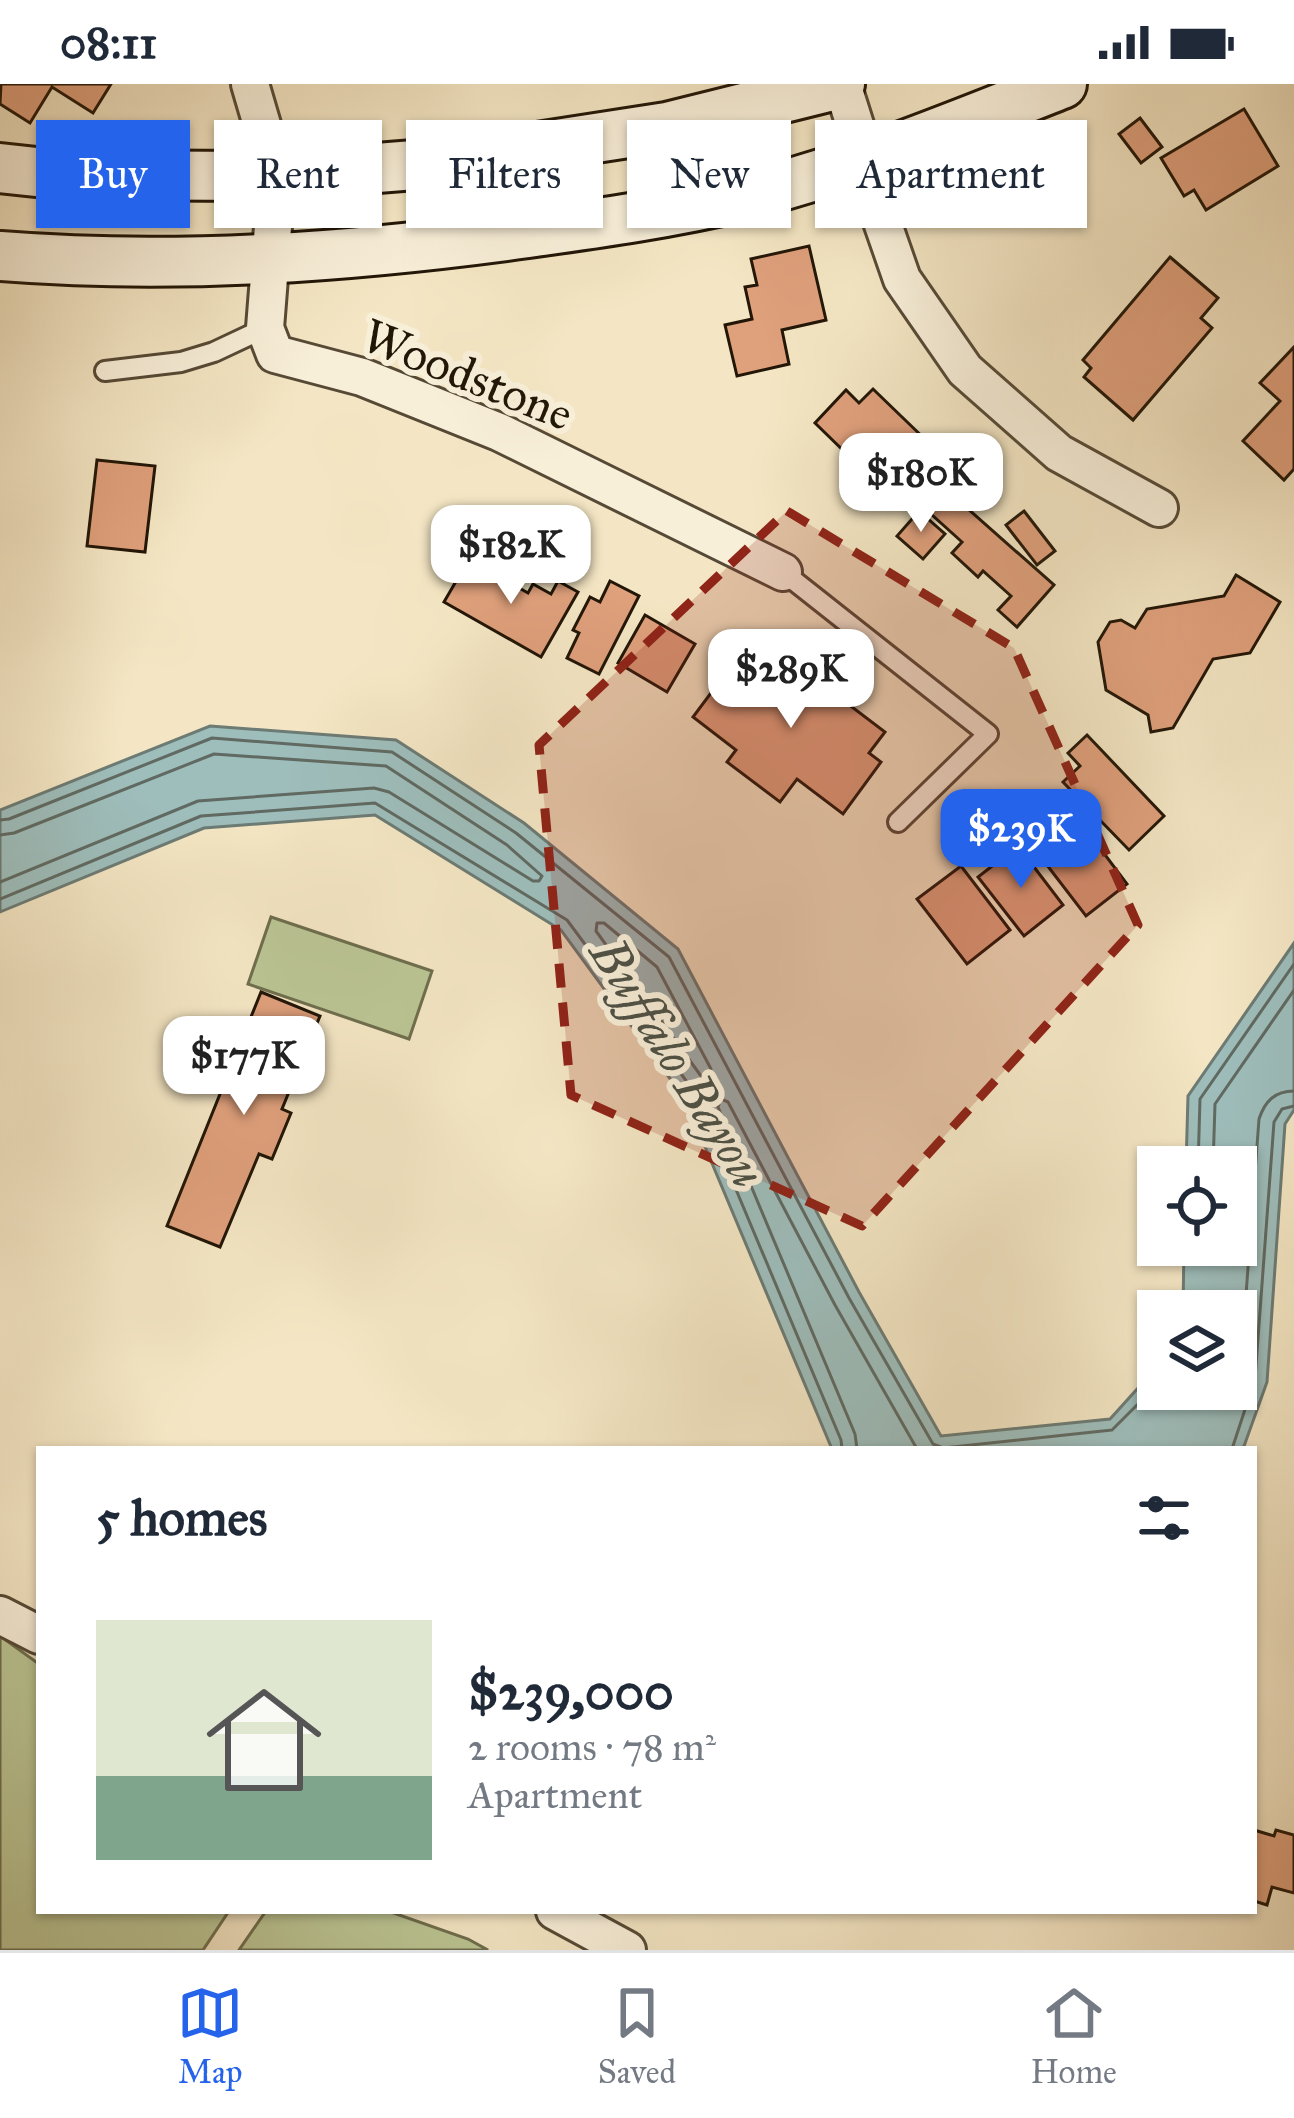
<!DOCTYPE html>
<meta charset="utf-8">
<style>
:root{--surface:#fff;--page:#f6f6f7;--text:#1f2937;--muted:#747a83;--line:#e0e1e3;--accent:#2563eb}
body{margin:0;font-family:"IM FELL Great Primer",serif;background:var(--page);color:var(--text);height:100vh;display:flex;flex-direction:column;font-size:45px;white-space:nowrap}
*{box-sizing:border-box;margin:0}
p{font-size:39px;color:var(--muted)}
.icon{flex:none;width:66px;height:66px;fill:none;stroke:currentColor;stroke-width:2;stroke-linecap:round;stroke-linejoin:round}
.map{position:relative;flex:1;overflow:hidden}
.drawer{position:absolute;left:36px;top:1362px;width:1221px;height:468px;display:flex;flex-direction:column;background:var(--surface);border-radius:0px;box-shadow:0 3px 9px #0004}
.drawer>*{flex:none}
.top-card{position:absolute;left:36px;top:36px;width:1224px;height:108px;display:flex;gap:24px}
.tools{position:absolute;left:1137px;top:1062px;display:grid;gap:24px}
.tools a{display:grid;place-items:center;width:120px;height:120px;border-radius:0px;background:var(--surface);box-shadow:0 3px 9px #0004;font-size:60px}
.price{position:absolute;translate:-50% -102px;padding:0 27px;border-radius:24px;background:#fff;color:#222;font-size:39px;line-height:78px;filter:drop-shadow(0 3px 6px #0008)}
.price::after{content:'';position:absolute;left:50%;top:72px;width:36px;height:27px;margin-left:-18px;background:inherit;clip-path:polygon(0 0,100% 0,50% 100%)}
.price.current{background:var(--accent);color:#fff}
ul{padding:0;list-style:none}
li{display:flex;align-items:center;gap:36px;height:300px;padding:0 60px}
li+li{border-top:3px solid var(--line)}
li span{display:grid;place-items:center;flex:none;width:336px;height:240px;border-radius:0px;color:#555}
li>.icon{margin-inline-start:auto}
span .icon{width:144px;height:144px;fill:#fffc;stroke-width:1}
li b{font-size:51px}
h2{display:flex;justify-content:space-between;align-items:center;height:144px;padding:0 60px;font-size:51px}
.chip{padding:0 42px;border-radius:0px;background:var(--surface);box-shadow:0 3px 9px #0004;font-size:42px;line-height:108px}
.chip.current{background:var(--accent);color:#fff}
.status{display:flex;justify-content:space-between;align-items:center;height:84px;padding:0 60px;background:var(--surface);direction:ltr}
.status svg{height:33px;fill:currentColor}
.tab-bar{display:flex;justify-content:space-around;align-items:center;height:168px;border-top:3px solid var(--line);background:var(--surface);font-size:33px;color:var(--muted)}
.tab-bar a{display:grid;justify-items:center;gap:6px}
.tab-bar .current{color:var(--accent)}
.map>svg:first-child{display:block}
.green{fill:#bbc594;stroke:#6e6e4e;stroke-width:3}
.water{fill:#9ebebc;stroke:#6c7b74;stroke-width:3}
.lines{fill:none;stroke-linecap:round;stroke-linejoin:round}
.shore{stroke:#606a62;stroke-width:3}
.building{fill:#dfa07c;stroke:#221607;stroke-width:3}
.service-casing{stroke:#564a36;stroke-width:24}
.minor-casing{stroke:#564a36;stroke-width:42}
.secondary-casing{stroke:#221607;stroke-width:54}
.service{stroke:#f8efd9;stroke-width:18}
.minor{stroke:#f8efd9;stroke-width:36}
.secondary{stroke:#f8efd9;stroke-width:48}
.marked{fill:#8f2418;fill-opacity:0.2;stroke:#8f2418;stroke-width:9;stroke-dasharray:24 15;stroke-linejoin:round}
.labels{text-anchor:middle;stroke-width:12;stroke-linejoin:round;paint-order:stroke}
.street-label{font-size:48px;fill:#221607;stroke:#f8efd9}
.water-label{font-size:51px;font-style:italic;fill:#4d5146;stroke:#f8efd9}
</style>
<div class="status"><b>08:11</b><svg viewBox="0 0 49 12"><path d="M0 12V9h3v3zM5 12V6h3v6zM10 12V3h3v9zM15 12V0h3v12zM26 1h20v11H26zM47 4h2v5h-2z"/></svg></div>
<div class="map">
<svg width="1294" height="1866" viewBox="0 0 1294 1866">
<rect width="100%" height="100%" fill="#f4e6c4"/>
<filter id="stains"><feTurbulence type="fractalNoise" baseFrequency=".00167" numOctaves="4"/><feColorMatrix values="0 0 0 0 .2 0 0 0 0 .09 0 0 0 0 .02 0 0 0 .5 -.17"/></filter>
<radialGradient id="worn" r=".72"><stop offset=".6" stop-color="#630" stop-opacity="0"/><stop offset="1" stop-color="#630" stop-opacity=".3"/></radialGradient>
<!-- green -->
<g class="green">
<path d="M 271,833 L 432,887 L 409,955 L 248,900 Z"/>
<path d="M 0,1552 L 39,1580 L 39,1827 L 229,1827 L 203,1866 L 0,1866 Z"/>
<path d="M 266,1827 L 388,1827 L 468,1855 L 488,1866 L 239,1866 Z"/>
</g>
<!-- water -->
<path class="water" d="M 210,642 L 396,656 L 524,739 L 678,865 L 859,1208 L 941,1352 L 1110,1335 L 1158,1282 L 1158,1305 L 1236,1305 L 1236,1227 L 1183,1227 L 1184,1161 L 1236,1161 L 1236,1083 L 1186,1083 L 1188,1012 L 1294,859 L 1294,1026 L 1285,1040 L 1267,1298 L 1243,1365 L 832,1365 L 685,1015 L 561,846 L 375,731 L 204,744 L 0,828 L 0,726 Z"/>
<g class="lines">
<!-- shore -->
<g class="shore">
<path d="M 0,736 L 9,735 L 212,654 L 392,668 L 516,749 L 669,873 L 849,1214 L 933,1360 L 943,1364 L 1112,1346 L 1158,1300"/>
<path d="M 0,751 L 14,749 L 214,670 L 386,682 L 507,761 L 542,792 L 539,797 L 533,797 L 389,708 L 374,704 L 198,717 L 0,798"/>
<path d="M 0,815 L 201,732 L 375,719 L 567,836 L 696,1010 L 841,1356 L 842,1365"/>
<path d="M 597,839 L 604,839 L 657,883 L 711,985 L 710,993 L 701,992 L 596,847 Z"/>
<path d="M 1198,1083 L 1200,1015 L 1294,880"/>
<path d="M 1213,1083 L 1215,1020 L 1294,906"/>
<path d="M 1236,1304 L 1240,1292 L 1259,1035 C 1265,1017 1275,1007 1294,1007"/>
<path d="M 857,1365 L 855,1350 L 718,1023 L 721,1015 L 728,1018 L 835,1221 L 917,1365"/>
<path d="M 1232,1365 L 1255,1295 L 1274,1038 L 1282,1025 L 1294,1022"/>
</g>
</g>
<!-- building -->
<g class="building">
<path d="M 111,0 L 93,29 L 52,3 L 30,39 L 0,20 L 1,0 Z"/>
<path d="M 1244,25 L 1278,82 L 1206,126 L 1194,106 L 1184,112 L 1161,74 Z"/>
<path d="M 1140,34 L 1162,63 L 1141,79 L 1119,50 Z"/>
<path d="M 809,162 L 826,236 L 782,246 L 789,280 L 737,292 L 725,241 L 752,235 L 745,203 L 757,201 L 751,175 Z"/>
<path d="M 1170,173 L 1218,214 L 1201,234 L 1212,244 L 1133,336 L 1084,293 L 1091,284 L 1083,276 Z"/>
<path d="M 1294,263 L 1294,385 L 1284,396 L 1243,357 L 1280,317 L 1260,299 Z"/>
<path d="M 873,305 L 932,362 L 887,409 L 815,339 L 846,306 L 859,319 Z"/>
<path d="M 97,376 L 155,382 L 145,468 L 87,462 Z"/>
<path d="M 941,401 L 1054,501 L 1017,543 L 998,526 L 1011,512 L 983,487 L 978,493 L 952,469 L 962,458 L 922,422 Z"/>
<path d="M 919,427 L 945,450 L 923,475 L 897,452 Z"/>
<path d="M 1024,427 L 1055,467 L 1037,481 L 1006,441 Z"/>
<path d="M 469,475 L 528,509 L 533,500 L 551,510 L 558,497 L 578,508 L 541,573 L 444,518 Z"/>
<path d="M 1236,491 L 1280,518 L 1250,569 L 1213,575 L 1173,644 L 1151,648 L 1148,631 L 1106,606 L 1098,558 L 1110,538 L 1121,536 L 1135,544 L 1147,525 L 1224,512 Z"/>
<path d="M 610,497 L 639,512 L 599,590 L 567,574 L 579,549 L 573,546 L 590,513 L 600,518 Z"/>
<path d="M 645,531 L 695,560 L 667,608 L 618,579 Z"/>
<path d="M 773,563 L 885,648 L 869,669 L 881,678 L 843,730 L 797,695 L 780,718 L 727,678 L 736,666 L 693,633 L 740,570 L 758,583 Z"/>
<path d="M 1087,651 L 1164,732 L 1129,766 L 1063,698 L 1080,682 L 1068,669 Z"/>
<path d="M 1063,715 L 1127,800 L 1086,832 L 1030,759 L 1049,745 L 1040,733 Z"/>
<path d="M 1018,762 L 1063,821 L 1024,852 L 978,793 Z"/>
<path d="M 961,782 L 1010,846 L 967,880 L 917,815 Z"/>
<path d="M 261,908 L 320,932 L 282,1025 L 291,1029 L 272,1075 L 259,1070 L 220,1163 L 167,1142 Z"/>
<path d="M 1254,1746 L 1274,1752 L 1276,1746 L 1294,1751 L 1294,1809 L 1272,1803 L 1267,1821 L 1254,1817 Z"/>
</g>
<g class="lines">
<defs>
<g id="service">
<path d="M 105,287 L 181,278 L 214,268 L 265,244"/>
<path d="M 783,488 L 988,650 L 898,738"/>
</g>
<g id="minor">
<path d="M 250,0 L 277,92 L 265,244 L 275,270 L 362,293 L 499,348 L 783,488"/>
<path d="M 842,0 L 866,76 L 870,103 L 902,195 L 965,286 L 1059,369 L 1159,424"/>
<path d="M 0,1531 L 39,1551"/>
<path d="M 555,1827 L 627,1866"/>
</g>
<g id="secondary">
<path d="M 0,84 L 64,91 L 277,92 L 427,80 L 667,43 L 840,0"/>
<path d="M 0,172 C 176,186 353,173 528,149 C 600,139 672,129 743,112 C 853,85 957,41 1062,0"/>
</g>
</defs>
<!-- service casing -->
<use href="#service" class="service-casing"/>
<!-- minor casing -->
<use href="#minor" class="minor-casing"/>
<!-- secondary casing -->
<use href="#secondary" class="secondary-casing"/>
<!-- service -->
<use href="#service" class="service"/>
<!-- minor -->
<use href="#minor" class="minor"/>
<!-- secondary -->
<use href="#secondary" class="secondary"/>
</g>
<!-- marked area -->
<path class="marked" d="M 787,427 L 1014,564 L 1138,841 L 862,1142 L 571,1011 L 539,661 Z"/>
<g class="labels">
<!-- street labels -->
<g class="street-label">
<text transform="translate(468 290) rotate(22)" y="17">Woodstone</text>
</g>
<!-- water labels -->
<g class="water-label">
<text transform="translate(679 978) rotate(58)" y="18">Buffalo Bayou</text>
</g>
</g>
<rect width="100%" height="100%" filter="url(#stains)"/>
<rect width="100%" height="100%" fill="url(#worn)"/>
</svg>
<div class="tools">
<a><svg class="icon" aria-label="locate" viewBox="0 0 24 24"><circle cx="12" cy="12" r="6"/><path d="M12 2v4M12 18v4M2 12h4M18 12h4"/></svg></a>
<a><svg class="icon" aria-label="layers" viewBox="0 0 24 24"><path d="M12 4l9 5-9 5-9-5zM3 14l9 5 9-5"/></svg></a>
</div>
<b class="price" style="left:921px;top:451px">$180K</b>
<b class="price" style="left:511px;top:523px">$182K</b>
<b class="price" style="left:791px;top:647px">$289K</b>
<b class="price current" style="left:1021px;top:807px">$239K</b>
<b class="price" style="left:244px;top:1034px">$177K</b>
<div class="top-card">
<a class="chip current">Buy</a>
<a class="chip">Rent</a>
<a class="chip">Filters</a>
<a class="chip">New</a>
<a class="chip">Apartment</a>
</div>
<section class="drawer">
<h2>5 homes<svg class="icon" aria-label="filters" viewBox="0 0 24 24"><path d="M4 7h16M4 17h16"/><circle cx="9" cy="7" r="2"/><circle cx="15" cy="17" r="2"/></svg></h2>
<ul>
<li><span style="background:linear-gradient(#dfe7d0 65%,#7fa58c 0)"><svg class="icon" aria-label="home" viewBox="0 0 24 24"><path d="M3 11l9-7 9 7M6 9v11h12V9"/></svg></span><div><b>$239,000</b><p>2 rooms · 78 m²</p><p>Apartment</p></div></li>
</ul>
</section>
</div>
<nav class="tab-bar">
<a class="current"><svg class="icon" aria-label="map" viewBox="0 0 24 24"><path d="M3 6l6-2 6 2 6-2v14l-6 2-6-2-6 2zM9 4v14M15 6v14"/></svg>Map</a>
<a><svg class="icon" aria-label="saved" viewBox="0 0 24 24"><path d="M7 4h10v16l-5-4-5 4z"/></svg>Saved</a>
<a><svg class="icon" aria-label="home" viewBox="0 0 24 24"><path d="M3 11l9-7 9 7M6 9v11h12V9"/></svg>Home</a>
</nav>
